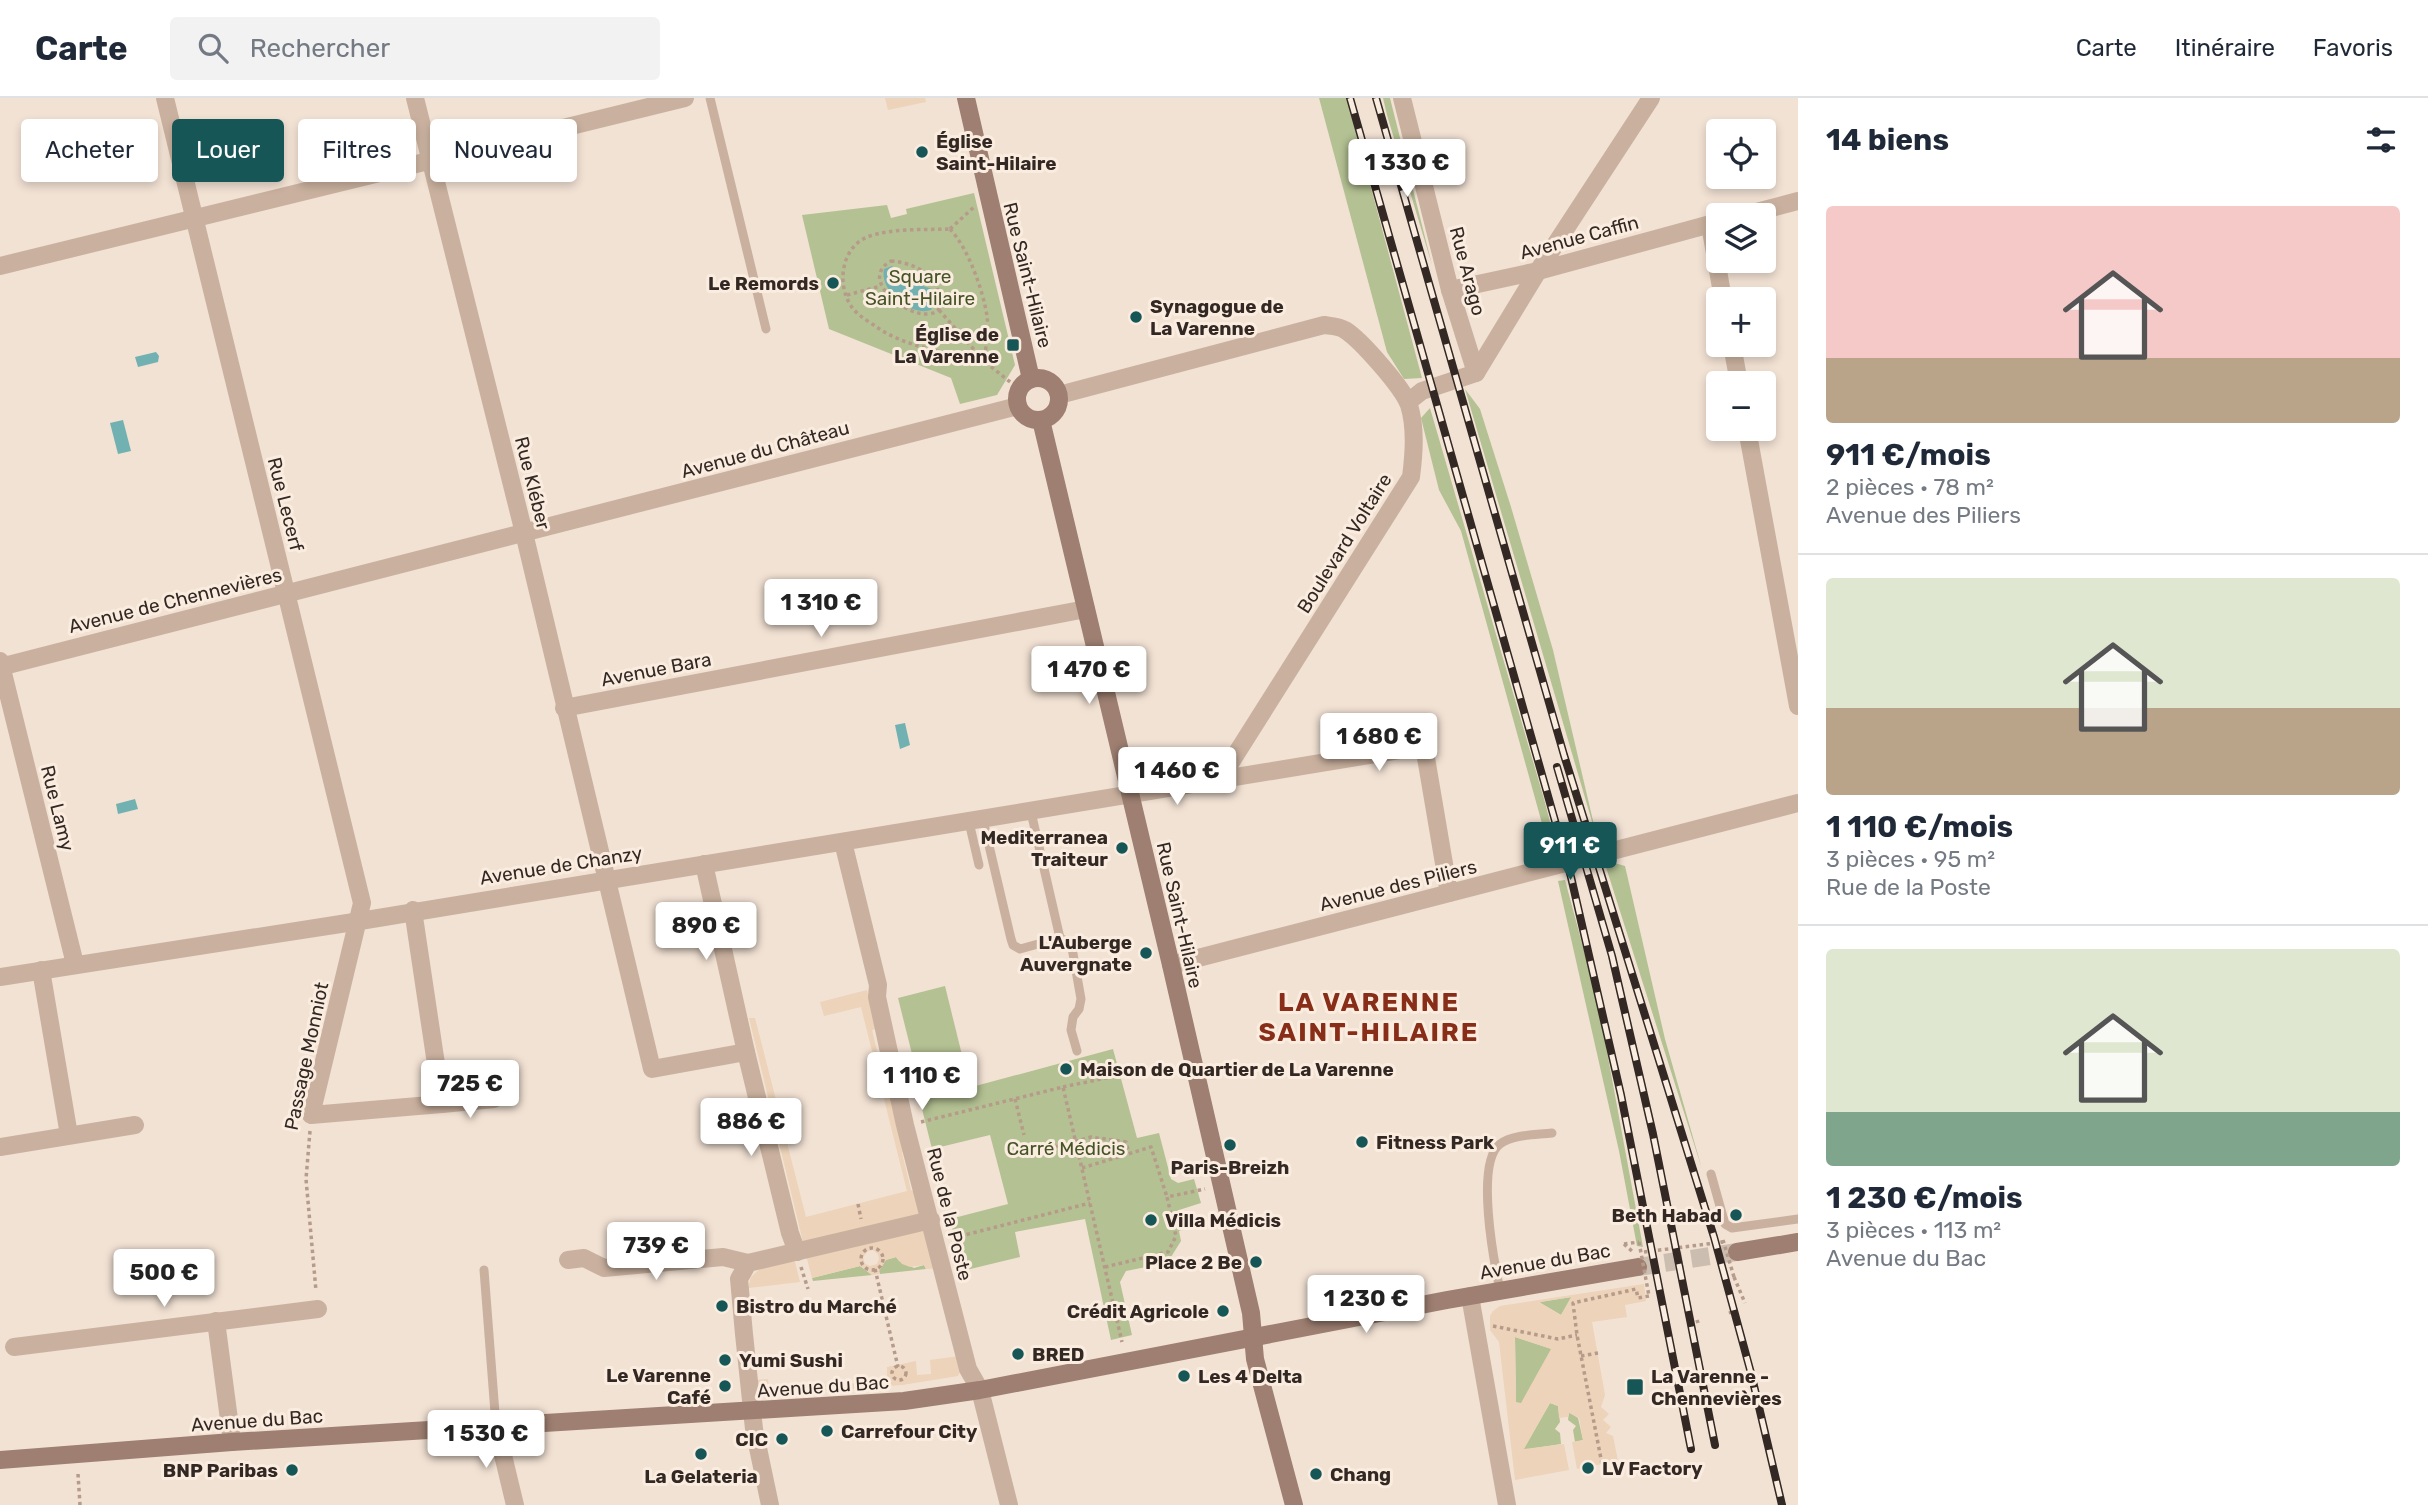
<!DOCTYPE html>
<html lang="fr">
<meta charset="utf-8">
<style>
:root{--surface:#fff;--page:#f2f2f3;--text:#1f2937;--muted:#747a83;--line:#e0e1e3;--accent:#175657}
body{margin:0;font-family:Rubik,sans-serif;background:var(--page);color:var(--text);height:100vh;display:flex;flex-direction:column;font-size:26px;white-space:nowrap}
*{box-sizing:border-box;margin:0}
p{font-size:23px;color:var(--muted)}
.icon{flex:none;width:38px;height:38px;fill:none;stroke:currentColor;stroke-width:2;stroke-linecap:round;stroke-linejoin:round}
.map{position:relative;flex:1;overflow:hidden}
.sheet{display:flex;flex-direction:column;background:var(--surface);width:630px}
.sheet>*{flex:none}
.banner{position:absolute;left:21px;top:21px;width:665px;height:63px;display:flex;gap:14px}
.buttons{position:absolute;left:1706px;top:21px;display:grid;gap:14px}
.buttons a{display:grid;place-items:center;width:70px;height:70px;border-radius:7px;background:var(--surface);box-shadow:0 4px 10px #0003;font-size:35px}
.price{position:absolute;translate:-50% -60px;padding:0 16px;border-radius:7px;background:#fff;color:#222;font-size:23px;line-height:46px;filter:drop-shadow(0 2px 4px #0008)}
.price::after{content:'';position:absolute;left:50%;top:42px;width:21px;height:16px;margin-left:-10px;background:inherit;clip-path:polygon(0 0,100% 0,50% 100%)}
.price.active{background:var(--accent);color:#fff}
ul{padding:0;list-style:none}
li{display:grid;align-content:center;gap:14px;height:371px;padding:0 28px}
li+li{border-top:2px solid var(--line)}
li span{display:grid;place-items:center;height:217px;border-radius:7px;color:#555}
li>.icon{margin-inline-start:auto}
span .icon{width:126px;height:126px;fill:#fffc;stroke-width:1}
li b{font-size:30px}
h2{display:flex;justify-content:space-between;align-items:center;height:84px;padding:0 28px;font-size:30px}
.chip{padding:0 24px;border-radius:7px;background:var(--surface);box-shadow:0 4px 10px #0003;font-size:24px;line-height:63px}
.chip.active{background:var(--accent);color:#fff}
header{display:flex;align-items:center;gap:42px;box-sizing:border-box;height:98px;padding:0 35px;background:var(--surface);border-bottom:2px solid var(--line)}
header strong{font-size:33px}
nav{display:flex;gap:38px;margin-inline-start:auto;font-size:24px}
.search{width:490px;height:63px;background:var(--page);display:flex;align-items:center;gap:18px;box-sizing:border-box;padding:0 24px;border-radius:7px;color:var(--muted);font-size:26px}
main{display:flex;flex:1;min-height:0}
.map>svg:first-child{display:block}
.green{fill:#b4c193}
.plaza{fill:#ecd3b9;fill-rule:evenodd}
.water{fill:#71b1b1}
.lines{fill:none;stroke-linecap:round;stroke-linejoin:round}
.secondary-tunnel{stroke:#ccbdb1;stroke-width:18;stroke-dasharray:18 9;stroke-linecap:butt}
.path{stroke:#b69b8a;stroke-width:3.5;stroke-dasharray:3.5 3.5;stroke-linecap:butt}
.lane{stroke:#cab19f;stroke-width:9}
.street{stroke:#cab19f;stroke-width:18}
.secondary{stroke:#9e7f71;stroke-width:18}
.rail-casing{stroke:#332823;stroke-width:8}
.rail{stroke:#faede0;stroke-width:5;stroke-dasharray:16;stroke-linecap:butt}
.path-bridge{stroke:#b69b8a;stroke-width:3.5;stroke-dasharray:3.5 3.5;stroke-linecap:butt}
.poi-dot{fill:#175657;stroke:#faede0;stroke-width:2.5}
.labels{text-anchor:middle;stroke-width:6;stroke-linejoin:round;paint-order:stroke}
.poi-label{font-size:19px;font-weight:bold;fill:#332823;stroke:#faede0;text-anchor:start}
.street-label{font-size:19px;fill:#332823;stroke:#faede0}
.park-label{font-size:19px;fill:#455326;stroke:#faede0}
.district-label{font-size:26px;font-weight:bold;letter-spacing:2px;fill:#882d17;stroke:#faede0}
</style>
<header>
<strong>Carte</strong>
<div class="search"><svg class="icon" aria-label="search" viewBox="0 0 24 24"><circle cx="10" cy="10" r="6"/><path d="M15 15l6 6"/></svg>Rechercher</div>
<nav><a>Carte</a><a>Itinéraire</a><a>Favoris</a></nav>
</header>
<main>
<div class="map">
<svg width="1798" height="1407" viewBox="0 0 1798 1407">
<rect width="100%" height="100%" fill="#f2e2d4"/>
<!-- green -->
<g class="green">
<path d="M 1319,0 L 1347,0 L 1422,280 L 1404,281 L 1387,254 Z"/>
<path d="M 1383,0 L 1390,0 L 1432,167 L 1387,17 Z"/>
<path d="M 974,95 L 1015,267 L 997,297 L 960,306 L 951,280 L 829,231 L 802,117 L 887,107 L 891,120 L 907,116 L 906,111 Z"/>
<path d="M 1465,291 L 1480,311 L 1511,409 L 1553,552 L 1598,744 Z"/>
<path d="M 1430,310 L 1544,701 L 1558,754 L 1551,758 L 1461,433 L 1439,392 L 1421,320 Z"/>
<path d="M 1611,764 L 1625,768 L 1665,941 L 1702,1071 L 1605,766 Z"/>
<path d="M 1565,782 L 1598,905 L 1643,1149 L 1637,1148 L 1619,1053 L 1558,783 Z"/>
<path d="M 945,888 L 964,965 L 917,976 L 898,900 Z"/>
<path d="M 1113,951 L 1137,1040 L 1159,1035 L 1171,1081 L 1178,1085 L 1194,1081 L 1201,1105 L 1179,1112 L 1184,1131 L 1179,1133 L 1181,1143 L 1171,1159 L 1171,1164 L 1126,1173 L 1120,1184 L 1132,1237 L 1111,1242 L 1085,1121 L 1015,1134 L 1020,1159 L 962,1173 L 950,1121 L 1008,1106 L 990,1037 L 932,1051 L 920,1003 Z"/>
<path d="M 896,1159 L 899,1163 L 914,1170 L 924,1167 L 926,1171 L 880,1176 L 879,1173 L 886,1162 Z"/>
<path d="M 860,1168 L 872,1177 L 813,1183 L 812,1180 Z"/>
<path d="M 1572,1199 L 1561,1217 L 1539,1204 Z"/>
<path d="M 1515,1239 L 1552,1251 L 1522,1305 L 1516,1305 Z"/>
<path d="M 1550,1305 L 1558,1308 L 1560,1324 L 1555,1331 L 1560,1335 L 1561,1346 L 1523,1352 Z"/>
<path d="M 1569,1314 L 1578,1320 L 1583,1342 L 1575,1344 L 1573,1332 L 1576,1328 L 1568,1322 Z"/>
</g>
<!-- plaza -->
<g class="plaza">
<path d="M 885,0 L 925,0 L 926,4 L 888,12 Z"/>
<path d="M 867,892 L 877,931 L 872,932 L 884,983 L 889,983 L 907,1049 L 902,1055 L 911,1092 L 919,1096 L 922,1112 L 919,1117 L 803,1144 L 749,920 L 755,920 L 806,1119 L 907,1093 L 861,909 L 824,918 L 820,904 Z"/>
<path d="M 923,1133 L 927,1137 L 940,1170 L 926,1171 L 924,1167 L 910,1169 L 902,1166 L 896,1159 L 886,1162 L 879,1173 L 880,1176 L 872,1177 L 860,1168 L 812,1180 L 806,1157 ZM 873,1152 L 878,1156 L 879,1161 L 877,1166 L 870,1168 L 865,1166 L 863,1159 L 868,1153 Z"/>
<path d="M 794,1160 L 800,1184 L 748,1190 L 751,1179 L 762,1169 Z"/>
<path d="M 1644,1186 L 1646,1203 L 1625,1207 L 1627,1219 L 1592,1224 L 1605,1297 L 1601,1309 L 1609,1316 L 1603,1322 L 1611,1329 L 1606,1335 L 1613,1338 L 1618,1363 L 1577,1371 L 1572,1344 L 1583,1342 L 1579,1320 L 1569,1315 L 1568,1319 L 1559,1320 L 1558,1308 L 1550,1305 L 1524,1351 L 1564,1346 L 1569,1372 L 1515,1382 L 1499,1244 L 1490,1232 L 1490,1218 L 1493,1213 L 1500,1208 ZM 1571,1199 L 1561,1217 L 1540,1205 L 1541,1204 ZM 1515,1239 L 1551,1251 L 1521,1305 L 1516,1304 Z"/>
<path d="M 960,1258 L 962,1270 L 958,1278 L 902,1287 L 771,1297 L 757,1291 L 755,1282 L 768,1281 L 769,1291 L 887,1283 L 887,1269 L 916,1263 L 917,1277 L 931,1276 L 930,1262 Z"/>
</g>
<!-- water -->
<g class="water">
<path d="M 892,168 L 908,183 L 932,191 L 937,199 L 931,212 C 910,219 879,192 884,171 Z"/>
<path d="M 156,254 L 159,258 L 158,264 L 138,269 L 135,259 Z"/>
<path d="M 123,322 L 131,353 L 118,356 L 110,325 Z"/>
<path d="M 905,625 L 910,647 L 900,651 L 895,627 Z"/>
<path d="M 135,701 L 138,711 L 118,716 L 116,706 Z"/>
</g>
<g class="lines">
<!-- secondary-tunnel -->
<path class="secondary-tunnel" d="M 1638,1169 L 1737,1154"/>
<!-- path -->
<g class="path">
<path d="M 950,131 C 968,150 983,192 987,218 C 989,232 985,249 985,264 C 950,255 908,250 878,230 C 871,225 862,220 856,214 C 835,193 839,148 870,138 C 894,130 924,132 950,131 Z"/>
<path d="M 950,131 L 974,109"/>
<path d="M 891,163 C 905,164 920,169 930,179 C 939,189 950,215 928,216 C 905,218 858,181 891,163 Z"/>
<path d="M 847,197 L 881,188"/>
<path d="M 939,212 L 985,264 L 1014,287"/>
<path d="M 1160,968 L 1165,966"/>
<path d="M 1063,989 L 1120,977"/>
<path d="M 1015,1001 L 1024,1037"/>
<path d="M 921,1024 L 1063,989 L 1122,1244"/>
<path d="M 310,1033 L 306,1081 L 316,1193"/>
<path d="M 1048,1051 L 1091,1039 L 1126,1044 L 1129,1055"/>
<path d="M 1082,1070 L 1151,1049 L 1167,1099"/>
<path d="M 858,1106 L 861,1121"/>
<path d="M 953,1140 L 1090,1105"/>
<path d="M 1624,1146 L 1633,1154"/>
<path d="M 1624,1146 L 1639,1144"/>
<circle cx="872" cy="1161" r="11"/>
<path d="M 1644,1154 L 1723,1144"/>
<path d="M 801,1169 L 808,1191"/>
<path d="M 1105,1169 L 1168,1154 L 1176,1138 L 1167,1099 L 1205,1091"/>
<path d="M 875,1171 L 898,1269"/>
<path d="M 1734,1179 L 1745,1205"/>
<path d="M 1730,1213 L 1731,1216"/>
<path d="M 1697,1222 L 1698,1225"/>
<path d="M 1493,1228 L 1558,1241 L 1577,1237"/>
<path d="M 1581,1258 L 1598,1255"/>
<circle cx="899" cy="1275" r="7"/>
<path d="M 1602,1366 L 1577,1237 L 1573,1205 L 1636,1191 L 1638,1200 L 1649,1198"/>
<path d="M 78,1376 L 80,1407"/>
</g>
<!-- lane -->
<g class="lane">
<path d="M 710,0 L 766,231"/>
<path d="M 983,722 L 1011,841 L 1013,847 L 1020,851 L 1060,840 L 1031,714"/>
<path d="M 969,724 L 979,767"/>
<path d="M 1060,840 L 1070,845 L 1072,850 L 1081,901 L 1079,911 L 1073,919 L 1071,932 L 1077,953"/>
<path d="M 1711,1076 L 1725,1126 L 1732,1130 L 1798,1121"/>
<path d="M 484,1172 L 496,1328"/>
<path d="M 1500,1192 C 1494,1164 1475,1065 1500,1046 C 1513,1036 1537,1037 1552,1035"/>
</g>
<!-- street -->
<g class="street">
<path d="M 165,0 L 362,805 L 311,1017 L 442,1006 L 413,812"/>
<path d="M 415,0 L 524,435 L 652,971 L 746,954"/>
<path d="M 1402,0 L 1450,192 L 1476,275"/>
<path d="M 1745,117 L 1798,103"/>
<path d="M 1710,127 L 1723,201"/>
<path d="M 0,168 L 685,0"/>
<path d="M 1450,192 L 1538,173 L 1718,124"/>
<path d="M 1732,247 L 1739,285"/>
<path d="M 1059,297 L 1324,227 C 1330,228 1339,228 1345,232 C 1361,242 1403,290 1409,307 C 1416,330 1414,355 1411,379 L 1219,683"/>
<path d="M 1408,304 L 1422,293 L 1476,275 L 1538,173 L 1651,0"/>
<path d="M 1747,331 L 1798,608"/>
<path d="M 0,563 L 75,866"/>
<path d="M 0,569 L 1018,308"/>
<path d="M 564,610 L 1086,511"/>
<path d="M 843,744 L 878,887 L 877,899 L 905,1027 L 968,1271 L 980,1292 L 1009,1407"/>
<path d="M 704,766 L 746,954 L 790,1135 L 797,1154"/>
<path d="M 1171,867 L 1798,705"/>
<path d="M 41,872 L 69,1037"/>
<path d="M 0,879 L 360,823 L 1424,648 L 1449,795"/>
<path d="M 442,1006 L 494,1001"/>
<path d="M 0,1049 L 135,1027"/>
<path d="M 568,1162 L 584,1160 L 604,1170 L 723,1159 L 748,1165"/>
<path d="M 1470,1198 L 1507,1407"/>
<path d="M 216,1223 L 232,1344"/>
<path d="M 14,1249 L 318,1211"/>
<path d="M 496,1328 L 515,1407"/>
<path d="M 770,1407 L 754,1331 L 744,1236 L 739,1181 L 748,1165 L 931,1122"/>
</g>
<!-- secondary -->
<g class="secondary">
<path d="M 966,0 L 1031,281"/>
<circle cx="1038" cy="301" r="21"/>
<path d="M 1041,322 L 1171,867 L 1251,1215 L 1255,1261 L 1294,1407"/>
<path d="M 1737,1154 L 1798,1144"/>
<path d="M 0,1362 L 232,1344 L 904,1303 L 980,1292 L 1447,1202 L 1638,1169"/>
</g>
<defs>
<g id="rail">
<path d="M 1350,0 L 1571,779 L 1621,997 L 1691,1351"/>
<path d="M 1376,0 L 1564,657 L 1714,1139 L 1751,1275 L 1782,1407"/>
<path d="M 1557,669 L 1612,858 L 1653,1036 L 1715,1347"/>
</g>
</defs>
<!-- rail casing -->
<use href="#rail" class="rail-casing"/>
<!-- rail -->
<use href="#rail" class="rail"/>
<!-- path-bridge -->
<g class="path-bridge">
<path d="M 1723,1142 L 1734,1179"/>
<path d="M 1639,1144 L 1649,1198"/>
</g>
</g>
<!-- markers -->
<g class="poi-dot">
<circle cx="922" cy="54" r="7"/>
<circle cx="833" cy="185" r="7"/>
<circle cx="1136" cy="219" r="7"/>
<rect x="1006" y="240" width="14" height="14" rx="3.5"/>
<circle cx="1122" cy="750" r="7"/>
<circle cx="1146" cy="855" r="7"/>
<circle cx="1066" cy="971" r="7"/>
<circle cx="1362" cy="1044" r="7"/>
<circle cx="1230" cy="1047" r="7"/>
<circle cx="1736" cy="1117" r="7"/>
<circle cx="1151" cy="1122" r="7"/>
<circle cx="1256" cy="1164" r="7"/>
<circle cx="722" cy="1208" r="7"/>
<circle cx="1223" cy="1213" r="7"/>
<circle cx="1018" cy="1256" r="7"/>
<circle cx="725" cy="1262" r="7"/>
<circle cx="1184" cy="1278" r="7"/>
<circle cx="725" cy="1288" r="7"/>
<rect x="1626" y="1280" width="18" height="18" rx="3.5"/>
<circle cx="827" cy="1333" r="7"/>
<circle cx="782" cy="1341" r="7"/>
<circle cx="701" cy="1356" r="7"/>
<circle cx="1588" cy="1370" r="7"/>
<circle cx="292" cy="1372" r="7"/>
<circle cx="1316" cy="1376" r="7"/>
</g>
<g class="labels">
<!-- poi labels -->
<g class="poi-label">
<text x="936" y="50">Église<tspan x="936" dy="22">Saint-Hilaire</tspan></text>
<text x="819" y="192" text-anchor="end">Le Remords</text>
<text x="1150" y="215">Synagogue de<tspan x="1150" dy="22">La Varenne</tspan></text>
<text x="999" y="243" text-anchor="end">Église de<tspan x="999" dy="22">La Varenne</tspan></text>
<text x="1108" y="746" text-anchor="end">Mediterranea<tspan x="1108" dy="22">Traiteur</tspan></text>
<text x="1132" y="851" text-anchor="end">L'Auberge<tspan x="1132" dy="22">Auvergnate</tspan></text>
<text x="1080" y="978">Maison de Quartier de La Varenne</text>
<text x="1376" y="1051">Fitness Park</text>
<text x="1230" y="1076" text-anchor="middle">Paris-Breizh</text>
<text x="1722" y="1124" text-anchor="end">Beth Habad</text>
<text x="1165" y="1129">Villa Médicis</text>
<text x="1242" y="1171" text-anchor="end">Place 2 Be</text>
<text x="736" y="1215">Bistro du Marché</text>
<text x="1209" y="1220" text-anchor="end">Crédit Agricole</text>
<text x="1032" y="1263">BRED</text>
<text x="739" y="1269">Yumi Sushi</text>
<text x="711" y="1284" text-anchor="end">Le Varenne<tspan x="711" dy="22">Café</tspan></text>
<text x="1198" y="1285">Les 4 Delta</text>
<text x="1651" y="1285">La Varenne -<tspan x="1651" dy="22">Chennevières</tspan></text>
<text x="841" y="1340">Carrefour City</text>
<text x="768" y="1348" text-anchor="end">CIC</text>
<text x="1602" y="1377">LV Factory</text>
<text x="278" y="1379" text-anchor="end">BNP Paribas</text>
<text x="1330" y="1383">Chang</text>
<text x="701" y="1385" text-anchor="middle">La Gelateria</text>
</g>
<!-- street labels -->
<g class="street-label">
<text transform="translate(1579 139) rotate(-15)" y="7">Avenue Caffin</text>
<text transform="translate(1468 173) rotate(75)" y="7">Rue Arago</text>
<text transform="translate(1028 177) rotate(76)" y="7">Rue Saint-Hilaire</text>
<text transform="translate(765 351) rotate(-15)" y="7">Avenue du Château</text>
<text transform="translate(533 385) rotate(76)" y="7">Rue Kléber</text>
<text transform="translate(286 406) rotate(76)" y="7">Rue Lecerf</text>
<text transform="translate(1344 445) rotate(-58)" y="7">Boulevard Voltaire</text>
<text transform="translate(175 502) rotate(-14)" y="7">Avenue de Chennevières</text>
<text transform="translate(656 571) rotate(-11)" y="7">Avenue Bara</text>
<text transform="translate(58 710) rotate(76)" y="7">Rue Lamy</text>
<text transform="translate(561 767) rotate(-9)" y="7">Avenue de Chanzy</text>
<text transform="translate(1398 787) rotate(-14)" y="7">Avenue des Piliers</text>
<text transform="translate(1180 817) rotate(77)" y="7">Rue Saint-Hilaire</text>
<text transform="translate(306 958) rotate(-78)" y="7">Passage Monniot</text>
<text transform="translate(950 1116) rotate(76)" y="7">Rue de la Poste</text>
<text transform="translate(1545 1163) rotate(-10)" y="7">Avenue du Bac</text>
<text transform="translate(823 1288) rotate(-4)" y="7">Avenue du Bac</text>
<text transform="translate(257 1322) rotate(-4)" y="7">Avenue du Bac</text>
</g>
<!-- park labels -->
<g class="park-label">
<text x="920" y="185">Square<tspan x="920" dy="22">Saint-Hilaire</tspan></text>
<text x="1066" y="1057">Carré Médicis</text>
</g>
<!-- district labels -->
<g class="district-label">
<text x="1369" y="913">LA VARENNE<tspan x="1369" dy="30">SAINT-HILAIRE</tspan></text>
</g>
</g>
</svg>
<div class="buttons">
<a><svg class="icon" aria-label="locate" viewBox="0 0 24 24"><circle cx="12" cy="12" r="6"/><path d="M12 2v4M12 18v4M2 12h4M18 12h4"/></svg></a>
<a><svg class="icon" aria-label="layers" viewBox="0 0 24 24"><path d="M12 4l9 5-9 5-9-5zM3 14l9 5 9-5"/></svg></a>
<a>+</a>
<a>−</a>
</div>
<b class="price" style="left:1407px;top:101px">1 330 €</b>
<b class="price" style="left:821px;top:541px">1 310 €</b>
<b class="price" style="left:1089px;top:608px">1 470 €</b>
<b class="price" style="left:1379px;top:675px">1 680 €</b>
<b class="price" style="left:1177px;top:709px">1 460 €</b>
<b class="price active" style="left:1570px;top:784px">911 €</b>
<b class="price" style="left:706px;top:864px">890 €</b>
<b class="price" style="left:922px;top:1014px">1 110 €</b>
<b class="price" style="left:470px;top:1022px">725 €</b>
<b class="price" style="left:751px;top:1060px">886 €</b>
<b class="price" style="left:656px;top:1184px">739 €</b>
<b class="price" style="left:164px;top:1211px">500 €</b>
<b class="price" style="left:1366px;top:1237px">1 230 €</b>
<b class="price" style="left:486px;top:1372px">1 530 €</b>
<div class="banner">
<a class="chip">Acheter</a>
<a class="chip active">Louer</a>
<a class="chip">Filtres</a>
<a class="chip">Nouveau</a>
</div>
</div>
<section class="sheet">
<h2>14 biens<svg class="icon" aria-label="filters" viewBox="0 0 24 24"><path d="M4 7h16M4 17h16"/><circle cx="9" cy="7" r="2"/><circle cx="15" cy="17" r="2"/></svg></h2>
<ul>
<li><span style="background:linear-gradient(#f6c9c9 70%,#b9a48a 0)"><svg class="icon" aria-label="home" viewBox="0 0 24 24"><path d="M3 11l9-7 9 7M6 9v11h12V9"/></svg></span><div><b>911 €/mois</b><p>2 pièces · 78 m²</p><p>Avenue des Piliers</p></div></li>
<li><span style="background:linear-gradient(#dfe7d0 60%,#b9a48a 0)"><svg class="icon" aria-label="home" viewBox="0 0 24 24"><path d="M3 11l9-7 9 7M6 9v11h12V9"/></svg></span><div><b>1 110 €/mois</b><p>3 pièces · 95 m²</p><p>Rue de la Poste</p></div></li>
<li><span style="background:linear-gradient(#dfe7d0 75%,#7fa58c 0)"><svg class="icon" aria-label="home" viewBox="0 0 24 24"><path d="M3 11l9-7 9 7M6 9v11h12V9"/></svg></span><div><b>1 230 €/mois</b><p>3 pièces · 113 m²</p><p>Avenue du Bac</p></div></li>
</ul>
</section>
</main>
